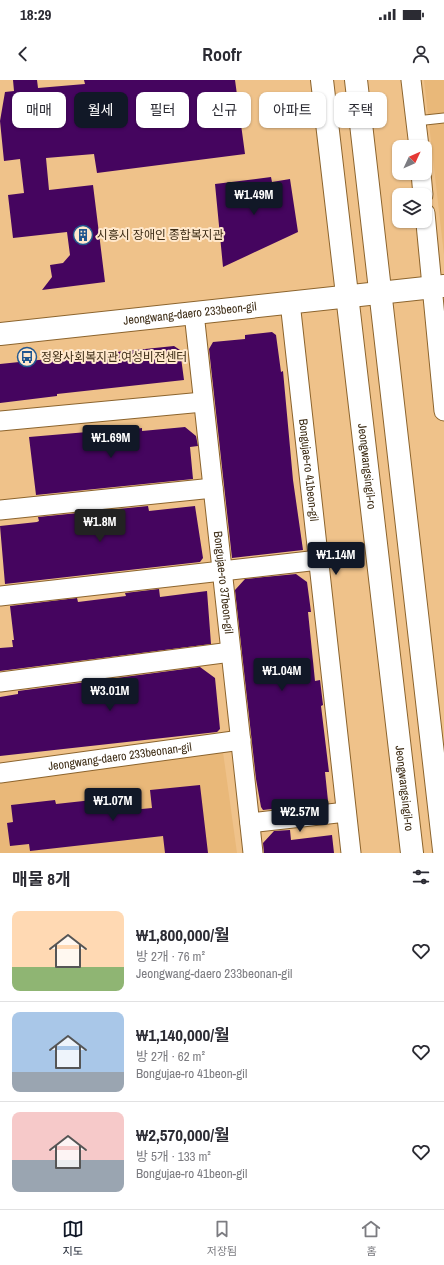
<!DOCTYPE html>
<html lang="ko">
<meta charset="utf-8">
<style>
:root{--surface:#fff;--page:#f2f2f3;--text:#2b2b33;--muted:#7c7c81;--line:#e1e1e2;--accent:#111827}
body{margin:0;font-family:"Archivo Narrow","Noto Sans KR",sans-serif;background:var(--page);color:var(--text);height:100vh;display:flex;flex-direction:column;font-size:15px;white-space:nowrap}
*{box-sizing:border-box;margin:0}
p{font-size:13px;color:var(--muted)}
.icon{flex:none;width:22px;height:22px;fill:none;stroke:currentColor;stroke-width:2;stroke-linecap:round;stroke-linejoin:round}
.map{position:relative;height:773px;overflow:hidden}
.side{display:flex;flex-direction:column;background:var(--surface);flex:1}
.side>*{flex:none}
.banner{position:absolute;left:12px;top:12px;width:420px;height:36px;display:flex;gap:8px}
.needle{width:26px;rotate:46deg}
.fabs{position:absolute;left:392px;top:60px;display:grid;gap:8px}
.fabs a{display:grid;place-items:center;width:40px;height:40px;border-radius:8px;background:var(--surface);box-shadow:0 1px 3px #0004;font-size:20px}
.price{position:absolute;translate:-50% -34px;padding:0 9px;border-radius:4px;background:var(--accent);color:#fff;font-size:13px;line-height:26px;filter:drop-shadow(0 1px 2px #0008)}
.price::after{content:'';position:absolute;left:50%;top:24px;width:12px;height:9px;margin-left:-6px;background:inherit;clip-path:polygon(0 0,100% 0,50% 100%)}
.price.selected{background:#222;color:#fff}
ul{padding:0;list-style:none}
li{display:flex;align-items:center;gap:12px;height:100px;padding:0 12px}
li+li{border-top:1px solid var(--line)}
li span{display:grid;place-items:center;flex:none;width:112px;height:80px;border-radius:8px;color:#555}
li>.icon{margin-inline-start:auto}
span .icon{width:48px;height:48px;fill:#fffc;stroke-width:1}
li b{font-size:17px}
h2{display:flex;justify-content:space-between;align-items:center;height:48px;padding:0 12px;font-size:17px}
.chip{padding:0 14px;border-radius:8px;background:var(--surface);box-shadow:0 1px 3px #0004;font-size:14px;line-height:36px}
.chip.selected{background:var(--accent);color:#fff}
.status{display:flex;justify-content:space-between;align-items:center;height:28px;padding:0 20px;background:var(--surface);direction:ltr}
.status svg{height:11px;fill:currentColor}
header{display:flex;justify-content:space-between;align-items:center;height:52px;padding:0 12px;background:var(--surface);font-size:18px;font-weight:700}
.dock{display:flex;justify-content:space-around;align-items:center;height:56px;border-top:1px solid var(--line);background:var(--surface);font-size:11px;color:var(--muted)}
.dock a{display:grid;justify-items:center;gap:2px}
.dock .selected{color:var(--accent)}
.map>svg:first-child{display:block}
.built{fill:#e9b879}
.building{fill:#45055f}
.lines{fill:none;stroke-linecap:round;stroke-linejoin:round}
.lane-casing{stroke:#8c642d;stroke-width:11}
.street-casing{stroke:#8c642d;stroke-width:21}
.secondary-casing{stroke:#8c642d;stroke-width:24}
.lane{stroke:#fff;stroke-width:9}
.street{stroke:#fff;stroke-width:19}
.secondary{stroke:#fff;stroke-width:22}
.labels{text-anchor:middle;stroke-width:4;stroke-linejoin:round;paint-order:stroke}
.poi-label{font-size:12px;fill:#3d2c15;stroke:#ffe8cc;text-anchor:start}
.street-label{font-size:12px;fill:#3d2c15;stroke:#ffe8cc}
</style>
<div class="status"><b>18:29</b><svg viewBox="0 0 49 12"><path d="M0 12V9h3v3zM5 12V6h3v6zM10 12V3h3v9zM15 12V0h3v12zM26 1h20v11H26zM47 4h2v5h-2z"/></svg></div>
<header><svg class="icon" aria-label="back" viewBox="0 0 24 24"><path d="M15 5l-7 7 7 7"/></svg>Roofr<svg class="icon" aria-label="person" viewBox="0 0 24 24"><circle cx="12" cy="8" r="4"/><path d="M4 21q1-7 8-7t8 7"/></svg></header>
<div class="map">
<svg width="444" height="773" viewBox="0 0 444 773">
<rect width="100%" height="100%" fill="#efc28a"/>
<!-- built -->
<g class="built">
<path d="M 424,0 L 444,0 L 444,175 Z"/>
<path d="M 223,672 L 237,773 L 0,773 L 0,702 Z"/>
</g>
<!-- building -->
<g class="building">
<path d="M 13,0 L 37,0 L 38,8 L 85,4 L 84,0 L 235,0 L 245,74 L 97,93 L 94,74 L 46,78 L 49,110 L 93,105 L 105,202 L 42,210 L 52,197 L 50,185 L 63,183 L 70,175 L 67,152 L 13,158 L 8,115 L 24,113 L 20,79 L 4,81 L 0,41 L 5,12 L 14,11 Z"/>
<path d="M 271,97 L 272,102 L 290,99 L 298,152 L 223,187 L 215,104 Z"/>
<path d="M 272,252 L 276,255 L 281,292 L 283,291 L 293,400 L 303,470 L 232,478 L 209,269 L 213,262 L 245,259 L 245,255 Z"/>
<path d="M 174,266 L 180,270 L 184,300 L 57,314 L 57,316 L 0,323 L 0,284 Z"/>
<path d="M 185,347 L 196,356 L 198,366 L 190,367 L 193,399 L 36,415 L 29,357 L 99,351 L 99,353 L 142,348 L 142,351 Z"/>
<path d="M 148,426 L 149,431 L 195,426 L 203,478 L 200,482 L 5,504 L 0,446 L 37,442 L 39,441 L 38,437 Z"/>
<path d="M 296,494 L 307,502 L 311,532 L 308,532 L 315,601 L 320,600 L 323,625 L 321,626 L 329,692 L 325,692 L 328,721 L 326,723 L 263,730 L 261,727 L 256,699 L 235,510 L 245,499 Z"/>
<path d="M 159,509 L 160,517 L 207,511 L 211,564 L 0,591 L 0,568 L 13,567 L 12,560 L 14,560 L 10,526 L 77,518 L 78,522 L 126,516 L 125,513 Z"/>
<path d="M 200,587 L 215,598 L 220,649 L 217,652 L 0,676 L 0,617 L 18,614 L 18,611 Z"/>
<path d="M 200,705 L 208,773 L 165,773 L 163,756 L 30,771 L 29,764 L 10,766 L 7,743 L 13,742 L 11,725 L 55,720 L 56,724 L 120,717 L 121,731 L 152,728 L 150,710 Z"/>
<path d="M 290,750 L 291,760 L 332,755 L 334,773 L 264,773 L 263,763 L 274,751 Z"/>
</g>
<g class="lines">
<defs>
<path id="lane" d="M 416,41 L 444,38"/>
<g id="street">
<path d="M 411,0 L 419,67"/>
<path d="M 421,93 L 423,115"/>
<path d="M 425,133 L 444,331"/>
<path id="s1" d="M 290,222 L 351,773"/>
<path id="s2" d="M 194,233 L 253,773"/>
<path d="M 0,341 L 203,322"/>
<path d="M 0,430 L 213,408"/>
<path d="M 0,516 L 319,480"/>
<path d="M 0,602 L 231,572"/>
<path id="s3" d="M 0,693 L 241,660"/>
<path d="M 250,743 L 346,732"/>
</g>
<g id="secondary">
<path id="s4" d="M 322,0 L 412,773"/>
<path d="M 356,0 L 444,770"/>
<path id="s5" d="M 0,254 L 444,206"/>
</g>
</defs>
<!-- lane casing -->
<use href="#lane" class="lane-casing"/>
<!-- street casing -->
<use href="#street" class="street-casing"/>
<!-- secondary casing -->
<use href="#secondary" class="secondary-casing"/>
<!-- lane -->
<use href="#lane" class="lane"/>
<!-- street -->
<use href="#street" class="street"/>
<!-- secondary -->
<use href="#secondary" class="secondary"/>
</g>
<!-- icons -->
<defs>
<symbol id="building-ring" viewBox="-11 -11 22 22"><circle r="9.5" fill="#ffe8cc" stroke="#21578f" stroke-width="1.5"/><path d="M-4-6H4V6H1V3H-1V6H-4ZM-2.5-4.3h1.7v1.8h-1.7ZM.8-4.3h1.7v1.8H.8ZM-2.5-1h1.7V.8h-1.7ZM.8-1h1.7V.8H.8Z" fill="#21578f"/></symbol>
<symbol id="bus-ring" viewBox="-11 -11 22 22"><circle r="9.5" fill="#ffe8cc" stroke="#21578f" stroke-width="1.5"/><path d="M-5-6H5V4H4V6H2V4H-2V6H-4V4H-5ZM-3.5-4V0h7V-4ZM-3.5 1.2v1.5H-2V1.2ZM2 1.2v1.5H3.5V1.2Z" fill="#21578f"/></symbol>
</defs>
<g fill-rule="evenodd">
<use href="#building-ring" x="72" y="144" width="22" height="22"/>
<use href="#bus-ring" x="16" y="266" width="22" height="22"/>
</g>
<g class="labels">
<!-- poi labels -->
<g class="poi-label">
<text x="97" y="159">시흥시 장애인 종합복지관</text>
<text x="41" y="281">정왕사회복지관.여성비전센터</text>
</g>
<!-- street labels -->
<g class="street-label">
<text dy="4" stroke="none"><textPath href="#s5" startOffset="191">Jeongwang-daero 233beon-gil</textPath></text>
<text dy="4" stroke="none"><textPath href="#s4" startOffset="389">Jeongwangsingil-ro</textPath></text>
<text dy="4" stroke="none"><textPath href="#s1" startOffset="169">Bongujae-ro 41beon-gil</textPath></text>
<text dy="4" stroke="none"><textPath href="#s2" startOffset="271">Bongujae-ro 37beon-gil</textPath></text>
<text dy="4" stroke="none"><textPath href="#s3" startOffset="121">Jeongwang-daero 233beonan-gil</textPath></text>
<text dy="4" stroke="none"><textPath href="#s4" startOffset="713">Jeongwangsingil-ro</textPath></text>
</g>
</g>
</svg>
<div class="fabs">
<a><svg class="needle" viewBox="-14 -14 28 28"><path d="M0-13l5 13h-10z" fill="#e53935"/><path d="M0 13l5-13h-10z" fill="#7c7c81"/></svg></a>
<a><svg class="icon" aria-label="layers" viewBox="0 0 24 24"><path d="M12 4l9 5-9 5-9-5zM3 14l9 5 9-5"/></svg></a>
</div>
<b class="price" style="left:254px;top:136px">₩1.49M</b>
<b class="price" style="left:111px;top:379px">₩1.69M</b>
<b class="price selected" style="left:100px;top:463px">₩1.8M</b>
<b class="price" style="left:336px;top:496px">₩1.14M</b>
<b class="price" style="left:282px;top:612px">₩1.04M</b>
<b class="price" style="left:110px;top:632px">₩3.01M</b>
<b class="price" style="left:113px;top:742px">₩1.07M</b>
<b class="price" style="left:300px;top:753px">₩2.57M</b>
<div class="banner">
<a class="chip">매매</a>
<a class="chip selected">월세</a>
<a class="chip">필터</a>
<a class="chip">신규</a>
<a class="chip">아파트</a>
<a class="chip">주택</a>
</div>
</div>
<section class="side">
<h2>매물 8개<svg class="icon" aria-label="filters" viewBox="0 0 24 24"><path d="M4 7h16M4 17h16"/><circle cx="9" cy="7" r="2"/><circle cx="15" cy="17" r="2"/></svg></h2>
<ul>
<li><span style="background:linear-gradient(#ffd9b3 70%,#8fb573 0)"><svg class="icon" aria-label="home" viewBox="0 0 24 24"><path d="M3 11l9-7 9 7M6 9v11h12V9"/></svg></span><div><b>₩1,800,000/월</b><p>방 2개 · 76 m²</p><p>Jeongwang-daero 233beonan-gil</p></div><svg class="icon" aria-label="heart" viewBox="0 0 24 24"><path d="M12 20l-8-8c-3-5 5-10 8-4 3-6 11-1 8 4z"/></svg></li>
<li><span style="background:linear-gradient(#a9c7e8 75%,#9aa5b1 0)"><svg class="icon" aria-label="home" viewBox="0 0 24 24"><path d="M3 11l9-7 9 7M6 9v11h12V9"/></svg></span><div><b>₩1,140,000/월</b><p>방 2개 · 62 m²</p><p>Bongujae-ro 41beon-gil</p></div><svg class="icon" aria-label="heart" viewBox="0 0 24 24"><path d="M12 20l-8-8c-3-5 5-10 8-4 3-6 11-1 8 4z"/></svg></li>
<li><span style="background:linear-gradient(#f6c9c9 60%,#9aa5b1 0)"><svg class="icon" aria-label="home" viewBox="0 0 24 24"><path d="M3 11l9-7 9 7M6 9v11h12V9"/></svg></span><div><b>₩2,570,000/월</b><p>방 5개 · 133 m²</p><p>Bongujae-ro 41beon-gil</p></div><svg class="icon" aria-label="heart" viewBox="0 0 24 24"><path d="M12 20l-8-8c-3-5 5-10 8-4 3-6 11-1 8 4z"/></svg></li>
</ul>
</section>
<nav class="dock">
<a class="selected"><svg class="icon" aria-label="map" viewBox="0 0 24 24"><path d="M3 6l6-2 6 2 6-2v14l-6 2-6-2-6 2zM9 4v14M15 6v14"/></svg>지도</a>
<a><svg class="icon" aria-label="saved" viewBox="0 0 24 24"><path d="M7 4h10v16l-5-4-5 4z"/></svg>저장됨</a>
<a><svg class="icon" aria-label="home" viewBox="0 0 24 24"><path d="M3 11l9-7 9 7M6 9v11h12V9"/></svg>홈</a>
</nav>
